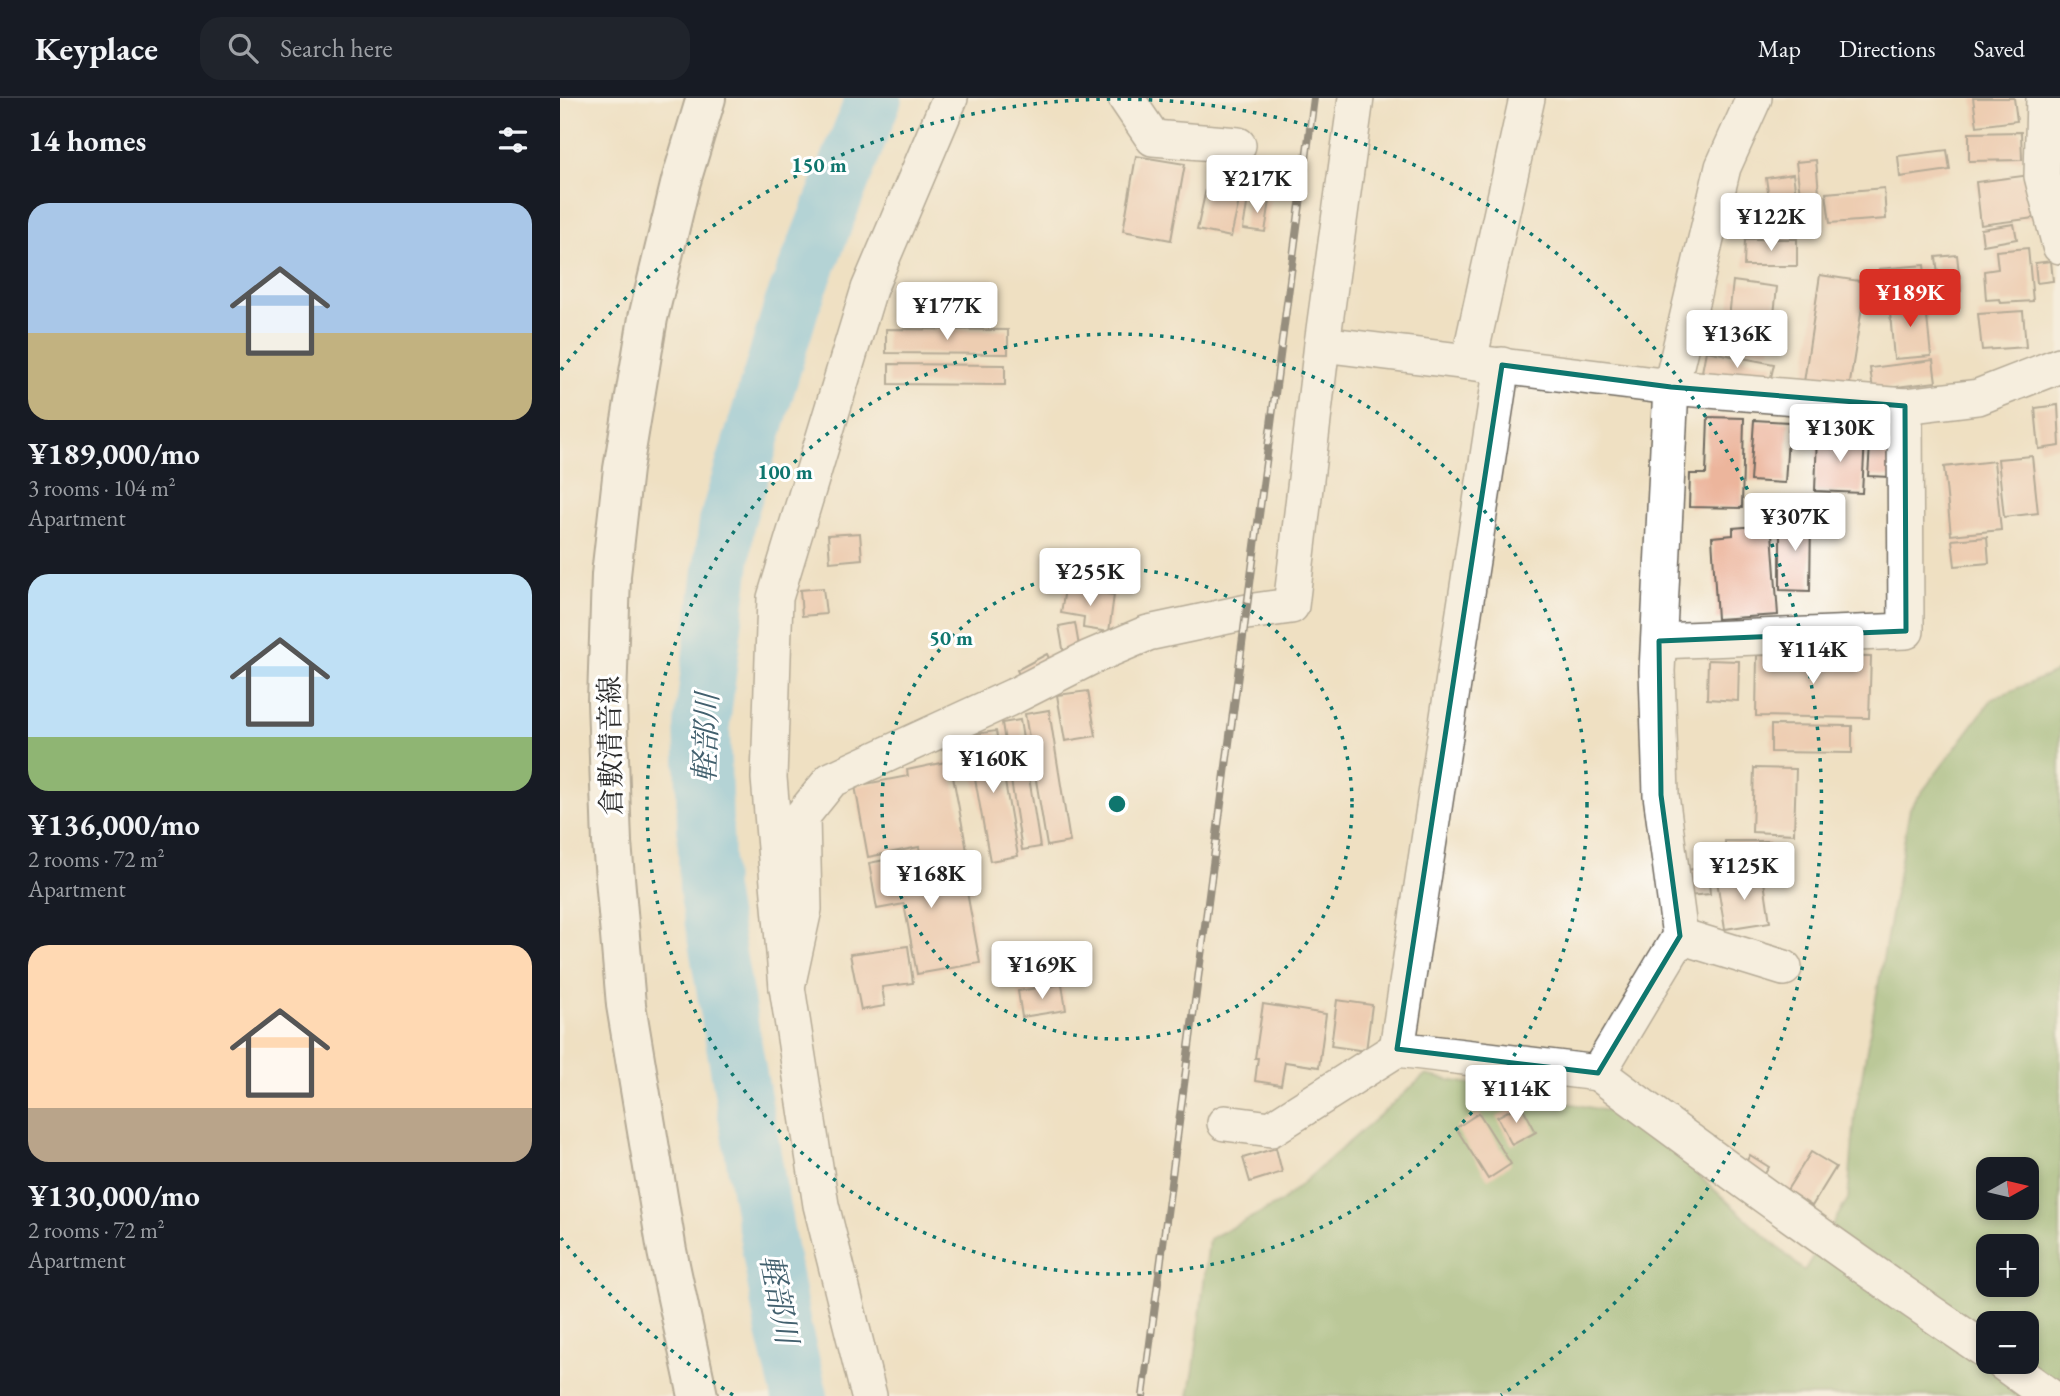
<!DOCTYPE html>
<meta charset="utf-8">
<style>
:root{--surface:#171b24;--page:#20242c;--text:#f1f3f6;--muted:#9ea1a6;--line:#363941;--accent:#d93025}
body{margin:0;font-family:"EB Garamond","Noto Serif JP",serif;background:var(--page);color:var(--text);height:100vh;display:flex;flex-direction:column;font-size:26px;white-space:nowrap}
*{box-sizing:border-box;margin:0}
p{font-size:23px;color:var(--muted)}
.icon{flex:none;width:38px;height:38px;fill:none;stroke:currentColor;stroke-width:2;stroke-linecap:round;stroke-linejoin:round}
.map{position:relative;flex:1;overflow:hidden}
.details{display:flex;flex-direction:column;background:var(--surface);width:560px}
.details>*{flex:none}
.needle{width:46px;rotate:82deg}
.tools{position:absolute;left:1416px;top:1059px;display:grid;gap:14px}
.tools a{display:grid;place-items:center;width:63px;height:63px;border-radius:14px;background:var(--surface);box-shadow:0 4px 10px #0003;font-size:35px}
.price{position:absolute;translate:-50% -60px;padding:0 16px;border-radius:7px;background:#fff;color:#222;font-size:23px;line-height:46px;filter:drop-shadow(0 2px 4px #0008)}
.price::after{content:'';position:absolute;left:50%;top:42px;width:21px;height:16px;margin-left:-10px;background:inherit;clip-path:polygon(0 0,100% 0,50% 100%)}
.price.on{background:var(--accent);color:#fff}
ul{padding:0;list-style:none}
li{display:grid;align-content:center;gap:14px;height:371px;padding:0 28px}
li span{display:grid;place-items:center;height:217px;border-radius:21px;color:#555}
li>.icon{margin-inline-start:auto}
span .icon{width:126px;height:126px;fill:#fffc;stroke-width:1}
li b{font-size:30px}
h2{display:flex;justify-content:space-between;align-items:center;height:84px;padding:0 28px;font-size:30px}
header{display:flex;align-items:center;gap:42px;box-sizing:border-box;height:98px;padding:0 35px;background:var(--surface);border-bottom:2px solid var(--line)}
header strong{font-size:33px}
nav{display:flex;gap:38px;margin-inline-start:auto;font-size:24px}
.search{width:490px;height:63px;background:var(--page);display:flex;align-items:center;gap:18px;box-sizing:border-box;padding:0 24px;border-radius:21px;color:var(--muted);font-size:26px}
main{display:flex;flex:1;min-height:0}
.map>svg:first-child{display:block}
.forest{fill:#7bab65;stroke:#536b48;stroke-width:2;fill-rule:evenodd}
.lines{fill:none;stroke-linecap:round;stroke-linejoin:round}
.river{stroke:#6dc3ea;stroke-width:56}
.building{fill:#ecb59c}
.minor-casing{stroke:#706a60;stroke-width:38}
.major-casing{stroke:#706a60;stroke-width:42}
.minor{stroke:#fff;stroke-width:35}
.major{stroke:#fff;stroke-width:38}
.rail-casing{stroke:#2b2b2b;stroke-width:8}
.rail{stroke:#fff;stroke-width:5;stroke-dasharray:16;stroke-linecap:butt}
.marked{fill:none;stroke:#0f766e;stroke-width:5;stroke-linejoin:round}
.ring{fill:none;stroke:#0f766e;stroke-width:3.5;stroke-dasharray:3.5 7}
.labels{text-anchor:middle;stroke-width:6;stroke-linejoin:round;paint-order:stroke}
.street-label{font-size:28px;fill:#2b2b2b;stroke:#fff}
.water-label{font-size:30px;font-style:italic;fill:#42606e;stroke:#fff}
.centre{fill:#0f766e;stroke:#fff;stroke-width:3.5}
.ring-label{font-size:21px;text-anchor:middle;font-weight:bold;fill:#0f766e;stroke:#fff;stroke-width:6;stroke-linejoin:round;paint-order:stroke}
</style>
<header>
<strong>Keyplace</strong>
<div class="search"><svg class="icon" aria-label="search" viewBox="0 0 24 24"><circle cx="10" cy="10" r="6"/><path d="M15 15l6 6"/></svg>Search here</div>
<nav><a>Map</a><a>Directions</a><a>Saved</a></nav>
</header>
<main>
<section class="details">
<h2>14 homes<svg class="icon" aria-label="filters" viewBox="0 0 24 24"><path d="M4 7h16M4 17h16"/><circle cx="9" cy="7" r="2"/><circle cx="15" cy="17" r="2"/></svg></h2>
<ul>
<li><span style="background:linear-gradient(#a9c7e8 60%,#c2b280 0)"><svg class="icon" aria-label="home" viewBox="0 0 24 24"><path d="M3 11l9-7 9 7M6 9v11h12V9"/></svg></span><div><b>¥189,000/mo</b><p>3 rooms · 104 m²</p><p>Apartment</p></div></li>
<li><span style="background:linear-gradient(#bfe0f5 75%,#8fb573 0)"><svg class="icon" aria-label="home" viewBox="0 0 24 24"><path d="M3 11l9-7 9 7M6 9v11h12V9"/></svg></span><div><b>¥136,000/mo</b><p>2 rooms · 72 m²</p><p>Apartment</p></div></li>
<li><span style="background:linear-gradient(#ffd9b3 75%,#b9a48a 0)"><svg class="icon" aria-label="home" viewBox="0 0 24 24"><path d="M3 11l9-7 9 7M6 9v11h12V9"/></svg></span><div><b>¥130,000/mo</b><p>2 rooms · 72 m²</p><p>Apartment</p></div></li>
</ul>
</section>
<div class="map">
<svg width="1500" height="1298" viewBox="0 0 1500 1298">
<rect width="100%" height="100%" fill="#fff"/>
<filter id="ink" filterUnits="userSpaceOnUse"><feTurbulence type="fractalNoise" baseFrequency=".0143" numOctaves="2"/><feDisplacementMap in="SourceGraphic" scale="14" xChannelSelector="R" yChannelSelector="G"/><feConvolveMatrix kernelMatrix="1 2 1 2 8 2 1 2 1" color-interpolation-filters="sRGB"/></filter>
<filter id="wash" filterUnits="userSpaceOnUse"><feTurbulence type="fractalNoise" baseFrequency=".00686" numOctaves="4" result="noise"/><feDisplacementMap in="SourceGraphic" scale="28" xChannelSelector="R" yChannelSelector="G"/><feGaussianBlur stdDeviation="1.57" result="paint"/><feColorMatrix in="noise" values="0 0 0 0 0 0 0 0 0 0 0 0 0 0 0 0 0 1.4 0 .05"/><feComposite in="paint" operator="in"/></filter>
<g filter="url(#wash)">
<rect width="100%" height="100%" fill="#efe0c2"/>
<!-- forest -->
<path class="forest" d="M 1500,572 L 1500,1298 L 629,1298 L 634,1271 L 649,1141 L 720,1105 L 865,977 L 1073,1018 L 1244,1173 L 1288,1101 L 1295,1017 L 1350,710 L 1432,601 ZM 1428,1071 L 1466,1071 L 1466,1110 L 1428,1110 ZM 1428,1148 L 1466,1148 L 1466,1186 L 1428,1186 ZM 1428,1225 L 1466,1225 L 1466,1264 L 1428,1264 Z"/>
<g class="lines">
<!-- river -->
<path class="river" d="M 240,1298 L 223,1229 L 147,792 L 142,627 L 167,423 L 232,207 L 314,0"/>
</g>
<g id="blocks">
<!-- building -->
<g class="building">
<path d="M 1413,0 L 1454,0 L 1457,23 L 1417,28 Z"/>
<path d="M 1461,34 L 1462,62 L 1409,63 L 1409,35 Z"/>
<path d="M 1387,52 L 1390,72 L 1340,79 L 1338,58 Z"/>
<path d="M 576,58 L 625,66 L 611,142 L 563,133 Z"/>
<path d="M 1256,62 L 1259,94 L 1240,96 L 1236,64 Z"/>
<path d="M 650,73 L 684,80 L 671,139 L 637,132 Z"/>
<path d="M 1233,76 L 1241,131 L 1214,135 L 1206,80 Z"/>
<path d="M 1470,77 L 1475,120 L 1421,127 L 1416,84 Z"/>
<path d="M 1324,90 L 1326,121 L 1270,125 L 1266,95 Z"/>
<path d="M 688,100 L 710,103 L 705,134 L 683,131 Z"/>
<path d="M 1454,126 L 1457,141 L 1423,147 L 1421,131 Z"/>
<path d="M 1185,141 L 1237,141 L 1237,168 L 1184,168 Z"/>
<path d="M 1468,150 L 1473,203 L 1441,205 L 1440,201 L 1426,202 L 1424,173 L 1438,171 L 1436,153 Z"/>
<path d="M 1397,157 L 1401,193 L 1380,196 L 1376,159 Z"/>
<path d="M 1491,163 L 1493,183 L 1477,185 L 1475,165 Z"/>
<path d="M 1364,167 L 1367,194 L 1322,198 L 1319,171 Z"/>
<path d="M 1260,177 L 1306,184 L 1289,291 L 1244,284 Z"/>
<path d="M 1173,183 L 1217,189 L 1210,253 L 1166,248 Z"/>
<path d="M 1365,200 L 1371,258 L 1334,261 L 1329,203 Z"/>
<path d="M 1463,213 L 1466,249 L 1422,252 L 1418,216 Z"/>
<path d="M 326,231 L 448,232 L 448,256 L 326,255 Z"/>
<path d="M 1146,253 L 1214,266 L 1208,292 L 1141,279 Z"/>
<path d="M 1373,262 L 1376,284 L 1313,292 L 1310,270 Z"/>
<path d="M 329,266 L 445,267 L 445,287 L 329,286 Z"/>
<path d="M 1263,307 L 1310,316 L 1307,336 L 1259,327 Z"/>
<path d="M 1498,307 L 1500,348 L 1479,351 L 1475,310 Z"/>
<path d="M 1312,317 L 1335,319 L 1331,379 L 1308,378 Z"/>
<path d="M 1148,319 L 1184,320 L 1182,410 L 1129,409 L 1130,376 L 1146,376 Z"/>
<path d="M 1194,322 L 1229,324 L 1225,385 L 1190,383 Z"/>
<path d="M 1257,337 L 1305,340 L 1302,395 L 1255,393 Z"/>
<path d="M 1472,358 L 1478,415 L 1444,419 L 1438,361 Z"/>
<path d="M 1434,363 L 1441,432 L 1391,437 L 1384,369 Z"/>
<path d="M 1220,418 L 1251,418 L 1250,493 L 1220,492 Z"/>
<path d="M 1197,428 L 1197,436 L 1212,435 L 1218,517 L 1157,521 L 1152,439 L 1173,437 L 1173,430 Z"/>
<path d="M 300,435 L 302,461 L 270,464 L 268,437 Z"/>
<path d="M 1427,439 L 1429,465 L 1395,468 L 1392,442 Z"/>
<path d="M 263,490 L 266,516 L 242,518 L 240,492 Z"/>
<path d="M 505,491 L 554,497 L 549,534 L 523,530 L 524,519 L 501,515 Z"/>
<path d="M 515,525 L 520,554 L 504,556 L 499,528 Z"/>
<path d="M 487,556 L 493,569 L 462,584 L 457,572 Z"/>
<path d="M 1197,557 L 1311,559 L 1309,620 L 1196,618 Z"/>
<path d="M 1148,562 L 1179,563 L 1178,603 L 1147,601 Z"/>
<path d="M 528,593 L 536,638 L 505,643 L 497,597 Z"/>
<path d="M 489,612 L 510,744 L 487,748 L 465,616 Z"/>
<path d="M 460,622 L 480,749 L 462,752 L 442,625 Z"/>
<path d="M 1211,627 L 1292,628 L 1292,655 L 1211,654 Z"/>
<path d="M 436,633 L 458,758 L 430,763 L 407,637 Z"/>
<path d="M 390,663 L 409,763 L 363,771 L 359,749 L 308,759 L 295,688 L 348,678 L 347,672 Z"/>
<path d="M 1194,670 L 1236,671 L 1234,736 L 1192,734 Z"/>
<rect x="1165" y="743" width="45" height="26"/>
<path d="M 356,756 L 359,774 L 410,764 L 415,792 L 407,794 L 420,865 L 357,876 L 344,806 L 317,811 L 309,765 Z"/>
<path d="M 1148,770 L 1150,796 L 1127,798 L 1124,772 Z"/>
<path d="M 1203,777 L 1210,824 L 1165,831 L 1157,783 Z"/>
<path d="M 348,848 L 353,885 L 322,889 L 325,908 L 301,912 L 290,856 Z"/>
<path d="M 502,886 L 506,912 L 462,919 L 458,893 Z"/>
<path d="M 777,902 L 812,907 L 806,953 L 771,948 Z"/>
<path d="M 703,906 L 766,916 L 759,969 L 725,964 L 721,987 L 695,983 L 698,960 L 695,960 Z"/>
<path d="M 961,1006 L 976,1034 L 952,1047 L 937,1019 Z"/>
<path d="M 919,1015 L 951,1066 L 928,1081 L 896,1030 Z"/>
<path d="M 716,1050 L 722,1074 L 690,1084 L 683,1060 Z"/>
<path d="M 1251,1054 L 1276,1069 L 1252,1108 L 1227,1092 Z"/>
<path d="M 1190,1057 L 1209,1069 L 1201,1082 L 1182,1071 Z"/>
</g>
</g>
</g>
<g filter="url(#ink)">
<use href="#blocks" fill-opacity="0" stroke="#706a60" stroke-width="2"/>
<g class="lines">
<defs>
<g id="minor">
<path d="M 566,0 L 593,40 L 678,47"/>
<path d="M 1484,0 L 1482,78 L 1500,148"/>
<path d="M 762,246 L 796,0"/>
<path d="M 909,263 L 967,0"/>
<path d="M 942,267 L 837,951 L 1038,975 L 1120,838 L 1101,697 L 1097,573 L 1111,289 L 1163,69 L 1194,0"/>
<path d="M 1099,543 L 1346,533 L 1345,308"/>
<path d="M 1120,838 L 1224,870"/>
<path d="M 227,889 L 244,811 L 242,718 L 271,682 L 454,598 L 529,560 L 588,535 L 687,514 L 731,508 L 762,246 L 1111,289 L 1345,308 L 1418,299 L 1500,267"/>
<path d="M 1038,975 C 1166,1071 1295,1164 1428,1254"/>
<path d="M 665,1025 L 711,1031 L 837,951"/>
<path d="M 1442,1264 L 1489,1298"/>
<path d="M 309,1298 L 261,1107 L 227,889 L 209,680 L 215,500 L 309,191 L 390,0"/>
</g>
<path id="major" d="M 138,1298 L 107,1153 L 66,907 L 52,745 L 47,603 L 51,477 L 63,371 L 88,220 L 121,83 L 146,0"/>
</defs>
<!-- minor casing -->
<use href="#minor" class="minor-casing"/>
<!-- major casing -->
<use href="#major" class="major-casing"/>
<!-- minor -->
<use href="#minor" class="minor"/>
<!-- major -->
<use href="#major" class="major"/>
<defs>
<path id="rail" d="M 583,1298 L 754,0"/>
</defs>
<!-- rail casing -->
<use href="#rail" class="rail-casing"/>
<!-- rail -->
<use href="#rail" class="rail"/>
</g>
</g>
<!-- marked area -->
<path d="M0 0H1500V1298H0ZM 942,267 L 1111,289 L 1345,308 L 1346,533 L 1099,543 L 1101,697 L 1120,838 L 1038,975 L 837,951 Z" fill="#efe0c2" fill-opacity=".55" fill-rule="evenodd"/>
<path class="marked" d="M 942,267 L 1111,289 L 1345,308 L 1346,533 L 1099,543 L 1101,697 L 1120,838 L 1038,975 L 837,951 Z"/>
<!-- distance rings -->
<g class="ring">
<circle cx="557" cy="706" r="235"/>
<circle cx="557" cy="706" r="470"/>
<path d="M173 1297A705 705 0 0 1 1 1140M1 272A705 705 0 1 1 941 1297"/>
</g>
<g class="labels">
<!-- street labels -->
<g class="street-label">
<text transform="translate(50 648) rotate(-91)" y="10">倉敷清音線</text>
</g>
<!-- water labels -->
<g class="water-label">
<text transform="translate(146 640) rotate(-88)" y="10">軽部川</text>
<text transform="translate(219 1201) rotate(79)" y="10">軽部川</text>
</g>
</g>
<circle cx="557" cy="706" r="10" class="centre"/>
<g class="ring-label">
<text x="259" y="74">150 m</text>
<text x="225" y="381">100 m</text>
<text x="391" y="547">50 m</text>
</g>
</svg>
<div class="tools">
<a><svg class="needle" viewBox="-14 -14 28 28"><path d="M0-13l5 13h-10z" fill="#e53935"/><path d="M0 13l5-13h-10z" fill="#9ea1a6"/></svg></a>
<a>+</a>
<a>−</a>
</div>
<b class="price" style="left:697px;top:117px">¥217K</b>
<b class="price" style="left:1211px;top:155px">¥122K</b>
<b class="price on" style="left:1350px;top:231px">¥189K</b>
<b class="price" style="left:387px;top:244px">¥177K</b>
<b class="price" style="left:1177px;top:272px">¥136K</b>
<b class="price" style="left:1280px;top:366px">¥130K</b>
<b class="price" style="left:1235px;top:455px">¥307K</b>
<b class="price" style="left:530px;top:510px">¥255K</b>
<b class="price" style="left:1253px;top:588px">¥114K</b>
<b class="price" style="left:433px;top:697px">¥160K</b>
<b class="price" style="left:1184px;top:804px">¥125K</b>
<b class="price" style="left:371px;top:812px">¥168K</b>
<b class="price" style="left:482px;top:903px">¥169K</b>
<b class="price" style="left:956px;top:1027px">¥114K</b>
</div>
</main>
